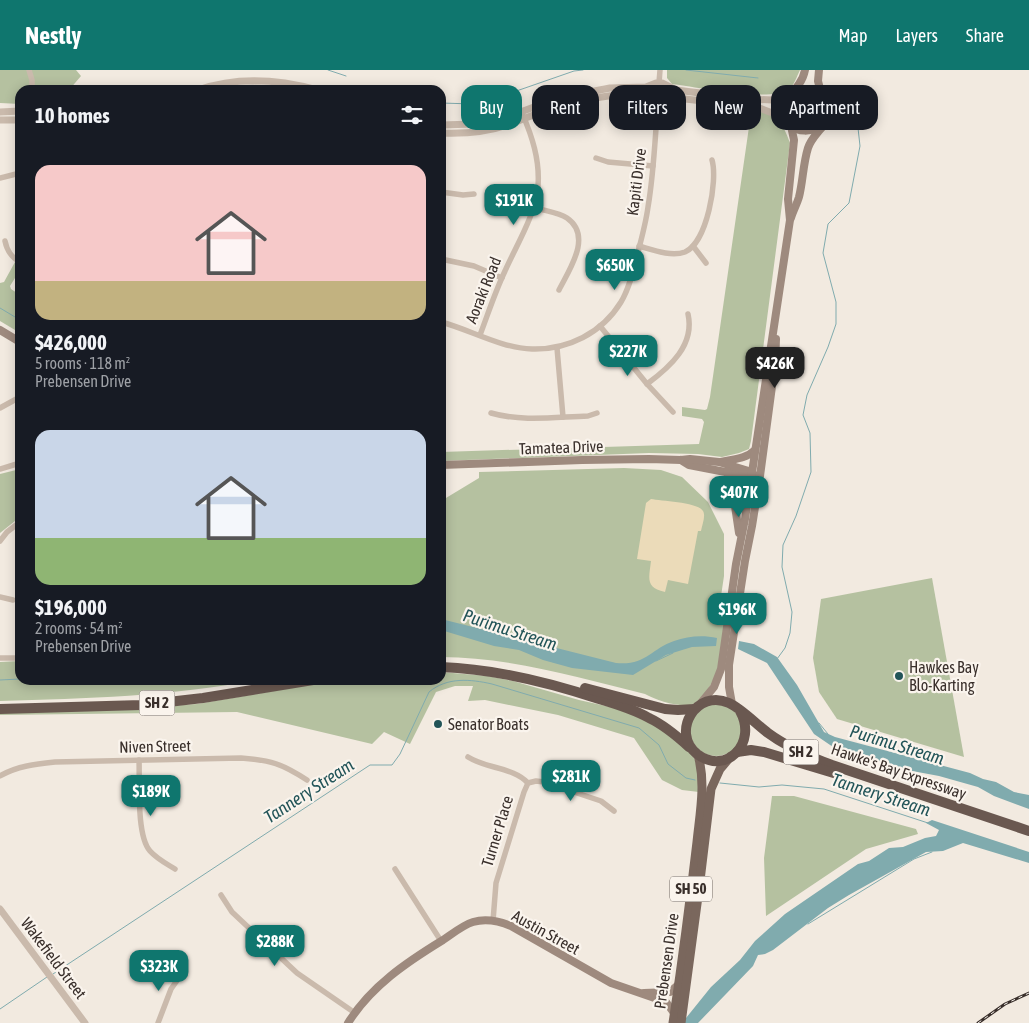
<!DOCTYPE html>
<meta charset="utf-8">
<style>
:root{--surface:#171b24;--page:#20242c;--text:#f1f3f6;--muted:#9ea1a6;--accent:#0f766e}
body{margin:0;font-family:"Asap Condensed",sans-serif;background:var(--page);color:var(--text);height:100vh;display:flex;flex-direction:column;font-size:19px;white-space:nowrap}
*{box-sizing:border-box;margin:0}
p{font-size:16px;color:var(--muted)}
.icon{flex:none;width:28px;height:28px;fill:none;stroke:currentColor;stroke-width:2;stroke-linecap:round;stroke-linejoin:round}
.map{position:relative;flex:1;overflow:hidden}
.details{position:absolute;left:15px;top:15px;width:431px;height:600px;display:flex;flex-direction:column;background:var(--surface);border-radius:15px;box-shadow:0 2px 12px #0003}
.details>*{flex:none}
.banner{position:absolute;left:461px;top:15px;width:475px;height:45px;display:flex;gap:10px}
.price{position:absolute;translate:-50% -42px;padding:0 11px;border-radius:10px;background:var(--accent);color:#fff;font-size:16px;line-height:32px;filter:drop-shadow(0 1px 2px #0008)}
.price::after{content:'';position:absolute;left:50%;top:30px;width:15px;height:11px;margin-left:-8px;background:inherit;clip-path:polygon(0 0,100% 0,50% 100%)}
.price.active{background:#222;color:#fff}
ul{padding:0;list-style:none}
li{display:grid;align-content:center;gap:10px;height:265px;padding:0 20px}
li span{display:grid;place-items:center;height:155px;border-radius:15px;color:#555}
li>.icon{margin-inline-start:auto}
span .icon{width:90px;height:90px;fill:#fffc;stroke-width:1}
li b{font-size:21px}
h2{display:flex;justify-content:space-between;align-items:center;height:60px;padding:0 20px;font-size:21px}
.pill{padding:0 18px;border-radius:15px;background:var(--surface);box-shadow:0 2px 12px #0003;font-size:18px;line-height:45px}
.pill.active{background:var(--accent);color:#fff}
header{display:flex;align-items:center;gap:30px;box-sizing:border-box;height:70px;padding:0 25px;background:var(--accent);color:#fff}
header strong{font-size:24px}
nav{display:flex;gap:28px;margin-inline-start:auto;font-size:18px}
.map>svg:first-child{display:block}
.green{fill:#b5c1a0}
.sand{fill:#ebdbb9}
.water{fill:#80abae}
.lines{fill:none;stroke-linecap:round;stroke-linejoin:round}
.stream{stroke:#80abae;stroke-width:1}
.minor{stroke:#cabaac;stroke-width:5.5}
.tertiary{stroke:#cabaac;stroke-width:7}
.secondary{stroke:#9e8a7e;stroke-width:8}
.primary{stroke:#7a675d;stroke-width:9}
.trunk{stroke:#6a5850;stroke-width:10}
.rail-casing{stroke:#392f2b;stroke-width:3}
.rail{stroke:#faf4ed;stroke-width:1;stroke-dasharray:4;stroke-linecap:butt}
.poi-dot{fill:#225458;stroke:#faf4ed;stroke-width:2}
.labels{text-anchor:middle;stroke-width:4.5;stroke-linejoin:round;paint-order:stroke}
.shield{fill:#faf4ed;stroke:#736a65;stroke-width:1}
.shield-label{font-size:15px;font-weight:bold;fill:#392f2b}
.street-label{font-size:16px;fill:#392f2b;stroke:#faf4ed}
.poi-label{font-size:16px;fill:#392f2b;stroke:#faf4ed;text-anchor:start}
.water-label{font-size:18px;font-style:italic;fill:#225458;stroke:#faf4ed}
</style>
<header>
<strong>Nestly</strong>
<nav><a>Map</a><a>Layers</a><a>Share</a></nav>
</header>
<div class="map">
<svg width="1029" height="953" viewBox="0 0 1029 953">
<rect width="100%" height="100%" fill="#f2eae0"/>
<!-- green -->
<g class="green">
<path d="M 0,0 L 76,0 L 81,6 L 69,20 L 20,20 L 20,34 L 0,33 Z"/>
<path d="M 667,0 L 800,0 C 797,6 794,16 788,20 C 769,32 697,17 672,14 L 667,8 Z"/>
<circle cx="806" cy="39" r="17"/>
<path d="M 739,41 C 770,41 779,42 790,73 L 751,371 L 749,379 L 739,383 L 722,387 L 698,384 L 649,383 L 441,391 L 441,382 L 699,374 L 704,352 L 702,349 L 682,346 L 682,337 L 705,340 L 707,339 L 710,327 L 750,50 Z"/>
<path d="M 15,192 L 20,195 L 20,200 L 10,216 L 11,219 L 20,225 L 20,263 L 0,251 L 0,213 L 4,212 Z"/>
<path d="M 624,398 L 661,400 L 682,407 L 708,432 L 724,464 L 724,506 L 717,553 L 725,553 C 723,567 722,582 719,595 C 716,608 703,632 690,635 C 677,637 656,630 645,624 C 579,608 510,587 441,587 L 441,431 L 479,408 L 479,402 Z"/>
<path d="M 20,399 L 20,447 L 0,463 L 0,404 Z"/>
<path d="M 932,508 L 964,687 L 837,649 L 819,622 L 813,588 L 821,529 Z"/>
<path d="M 20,591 L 20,610 L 258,610 C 173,626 87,629 0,631 L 0,592 Z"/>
<path d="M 441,602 L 488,606 L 513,611 L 579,630 L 624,640 L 665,661 L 690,682 L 697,693 L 699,722 L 682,720 L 662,710 L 634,668 L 558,645 L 485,630 L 468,631 L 473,616 L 455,616 L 436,622 L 410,674 L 384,662 L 372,674 L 237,642 L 0,645 L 0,642 L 111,640 L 197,634 L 339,610 L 441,610 Z"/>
<circle cx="716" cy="660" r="26"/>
<path d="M 772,726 L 794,726 L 916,759 L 918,764 L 866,779 L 766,846 L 764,788 Z"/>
</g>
<!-- sand -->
<path class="sand" d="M 651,429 C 661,431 698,432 703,441 C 706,446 702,455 701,461 L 698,461 L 688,514 L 668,510 L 665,522 C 645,518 649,508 651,491 L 637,489 L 646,433 Z"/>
<!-- water -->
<g class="water">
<path d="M 441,549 L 616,593 C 645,596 651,579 674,571 C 688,566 703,565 717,568 L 716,576 L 692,577 L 666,585 L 633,605 L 572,598 L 543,590 L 519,580 L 494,576 L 441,560 Z"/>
<path d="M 739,571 L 754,574 L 777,587 L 797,615 L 824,662 L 835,667 L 970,703 L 983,709 L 996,712 L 1014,722 L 1029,725 L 1029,739 L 994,726 L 978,717 L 939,706 L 907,700 L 833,677 L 814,664 L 767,593 L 738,579 Z"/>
<path d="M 932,750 L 1029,782 L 1029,793 L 963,773 L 943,781 L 926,782 L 849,825 L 828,838 L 773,880 L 765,884 L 758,885 L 753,896 L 698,953 L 682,953 L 711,917 L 740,890 L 755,871 L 785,844 L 858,794 L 869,791 L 889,778 L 903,777 L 925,768 L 936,766 L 939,760 L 926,753 Z"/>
</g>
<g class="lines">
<!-- stream -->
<g class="stream">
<path d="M 328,0 L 346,6"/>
<path d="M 686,0 L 758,8"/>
<path d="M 381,16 L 392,20"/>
<path d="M 441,33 L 473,34 L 502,26 L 574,1 L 583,0"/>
<path d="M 0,238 L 20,250"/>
<path d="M 777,589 L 785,578 L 790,563 L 792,542 L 782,497 L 783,475 L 796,446 L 811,402 L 810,363 L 803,345 L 807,325 L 828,277 L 836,254 L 836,232 L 823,183 L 828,154 L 849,133 L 860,76 L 857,49 L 849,27 L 837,19"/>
<path d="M 656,591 L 673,583"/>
<path d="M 0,610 L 20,609"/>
<path d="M 819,653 L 828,664"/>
<path d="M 720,713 L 759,717 L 782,715 L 824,719 L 928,753"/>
<path d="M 808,854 L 914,789 L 932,782"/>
<path d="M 53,904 L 370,695 L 392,695 L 400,684 L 429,622 C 447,607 470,609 492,614 L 639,658 L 659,675 L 668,694 L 686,708 L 695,710"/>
<path d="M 0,939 L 47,907"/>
</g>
<!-- minor -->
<g class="minor">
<path d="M 29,0 L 32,10 L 32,20"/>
<path d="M 659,13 L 660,0"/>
<path d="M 596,88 L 608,92 L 653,96"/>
<path d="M 0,108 L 20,103"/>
<path d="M 441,122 L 463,125 L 474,124"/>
<path d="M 533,137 C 544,141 558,142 567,148 C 593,166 569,200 559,220"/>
<path d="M 5,171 C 7,181 11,187 20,192"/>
<path d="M 639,176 C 653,180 671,187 685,182 C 707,173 718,110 712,90"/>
<path d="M 693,176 L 706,193"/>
<path d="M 441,189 L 474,196 L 502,208"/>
<path d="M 441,252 C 471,260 501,278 532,279 C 568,280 602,263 621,232 C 630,217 634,198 638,182 C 642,167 646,152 648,137 C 654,102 655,67 658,32"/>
<path d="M 600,256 L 647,314 L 673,342"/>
<path d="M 480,265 C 488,244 495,222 505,201 C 516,176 536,144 538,116 C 540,90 532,66 522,43"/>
<path d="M 557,278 L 563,347"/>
<path d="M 647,314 C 670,297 695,275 688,244"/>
<path d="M 0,338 L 20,327"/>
<path d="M 491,343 C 522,352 555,347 588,346 L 597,343"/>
<path d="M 0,399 L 20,393"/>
<path d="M 0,471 L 7,462 L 20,452"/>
<path d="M 0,527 L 13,530"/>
<path d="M 0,588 L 20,588"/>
<path d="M 468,687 C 487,699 513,697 528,713"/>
<path d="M 139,690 C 140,712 136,765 150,781 C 157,789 167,794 175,799"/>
<path d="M 0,706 C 17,696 36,694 55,692 L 241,688 C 271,690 282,694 307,710"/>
<path d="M 395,799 L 441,871"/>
<path d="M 221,825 L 232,842 L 297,903 L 355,943"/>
<path d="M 493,851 L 496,813 L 524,722 L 528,713 L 536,711 L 544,712 L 601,731 L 614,741"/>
<path d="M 158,953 L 171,919 L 183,902"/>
</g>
<!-- tertiary -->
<g class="tertiary">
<path d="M 198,20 C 237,6 278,9 318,20"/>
<path d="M 226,20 L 253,18 L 284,20"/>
<path d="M 649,22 L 651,28 L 658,32 L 665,29 L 668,23"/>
<path d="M 667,27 L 757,37 L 785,48"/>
<path d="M 0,42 L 20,41"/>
<path d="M 0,50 L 20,50"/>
<path d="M 441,55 L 474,54 L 502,49 L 558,28 L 610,18 L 646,17 L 656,13 L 662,13 L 676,20 L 748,29 L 773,30 L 789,25"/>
<path d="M 441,63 C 465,64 488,62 510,54 C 525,49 539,42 554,38 C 584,29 618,22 649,25"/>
<path d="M 0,839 L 85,953"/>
</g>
<!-- secondary -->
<g class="secondary">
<path d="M 805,0 C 804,5 802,10 799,14 C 791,26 772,42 790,55 C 799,63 810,61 821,58"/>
<path d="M 819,0 L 818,11 L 821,23"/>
<path d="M 791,148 C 793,141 797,134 799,127 C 803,111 803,94 808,78 C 812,66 822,60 827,49 C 839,25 813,16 794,20"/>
<path d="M 0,260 L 20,272"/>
<path d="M 681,390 L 689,395 L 746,406 L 751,405"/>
<path d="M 721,392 C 733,389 746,389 755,380"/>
<path d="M 441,395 L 582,390 L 649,389 L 681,390 L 690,389 L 719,392 L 752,402 L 754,405"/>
<path d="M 727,401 L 732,416 L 739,463"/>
<path d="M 700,634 L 714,617 L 721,599 L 736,494 L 745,449 L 790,150 L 788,129 L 794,70 L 791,56"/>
<path d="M 732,634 L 729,617 L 729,595 L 745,491 L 752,456 L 760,406 L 775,294 L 776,269"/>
<path d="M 644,923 L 670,922 L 678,915"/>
<path d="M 348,953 C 371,916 407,892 443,870 C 452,864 463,855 473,852 C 486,848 499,851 511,856 L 611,913 L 666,932 L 674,943"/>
</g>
<!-- primary -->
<g class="primary">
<path d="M 673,953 C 682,893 690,832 697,772 C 700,743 706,713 698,685"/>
<path d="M 681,953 L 699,819 L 711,719 L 720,699 L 731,686"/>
</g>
<!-- trunk -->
<g class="trunk">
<path d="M 441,597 C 495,599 548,612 599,629 C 616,634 633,639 649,648 C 664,655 677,666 689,677"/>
<path d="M 585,618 L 665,639 L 678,640 L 694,639"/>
<path d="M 0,639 L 142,635 L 203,628 L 313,610"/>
<path d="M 740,641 C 758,673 726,706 697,684 C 670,662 697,618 729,633 C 742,639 756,654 768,663 C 787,677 810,687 832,695 L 1029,761"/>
<path d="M 737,682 L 751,680 L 764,682 L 837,704"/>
</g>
<defs>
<path id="rail" d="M 978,953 L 1005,934 L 1029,923"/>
</defs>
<!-- rail casing -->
<use href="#rail" class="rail-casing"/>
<!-- rail -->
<use href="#rail" class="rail"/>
</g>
<!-- markers -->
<g class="poi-dot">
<circle cx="899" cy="606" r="5"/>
<circle cx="438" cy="654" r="5"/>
</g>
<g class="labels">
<!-- shield labels -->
<g class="shield">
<rect x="139.5" y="620.5" width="35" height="25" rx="4"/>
<rect x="783.5" y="669.5" width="35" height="25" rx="4"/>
<rect x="670" y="806.5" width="42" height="25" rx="4"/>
</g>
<g class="shield-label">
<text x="157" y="638">SH 2</text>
<text x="801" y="687">SH 2</text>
<text x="691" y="824">SH 50</text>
</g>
<!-- street labels -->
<g class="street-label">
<text transform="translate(636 112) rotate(-83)" y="6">Kapiti Drive</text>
<text transform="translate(483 220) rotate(-68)" y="6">Aoraki Road</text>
<text transform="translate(561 377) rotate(-2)" y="6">Tamatea Drive</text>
<text transform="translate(155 676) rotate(-1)" y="6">Niven Street</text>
<text transform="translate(899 701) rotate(19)" y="6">Hawke's Bay Expressway</text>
<text transform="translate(497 761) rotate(-73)" y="6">Turner Place</text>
<text transform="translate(546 862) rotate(29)" y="6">Austin Street</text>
<text transform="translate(54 888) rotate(53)" y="6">Wakefield Street</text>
<text transform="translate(666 891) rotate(-82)" y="6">Prebensen Drive</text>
</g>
<!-- poi labels -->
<g class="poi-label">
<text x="909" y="603">Hawkes Bay<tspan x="909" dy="18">Blo-Karting</tspan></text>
<text x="448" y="660">Senator Boats</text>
</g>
<!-- water labels -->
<g class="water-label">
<text transform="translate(510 560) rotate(18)" y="6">Purimu Stream</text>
<text transform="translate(897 675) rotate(17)" y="6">Purimu Stream</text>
<text transform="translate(309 721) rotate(-33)" y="6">Tannery Stream</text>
<text transform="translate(881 725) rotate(18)" y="6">Tannery Stream</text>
</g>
</g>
</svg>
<b class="price" style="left:514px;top:156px">$191K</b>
<b class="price" style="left:615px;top:221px">$650K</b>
<b class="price" style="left:628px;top:307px">$227K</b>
<b class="price active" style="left:775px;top:319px">$426K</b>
<b class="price" style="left:739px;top:448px">$407K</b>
<b class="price" style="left:737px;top:565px">$196K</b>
<b class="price" style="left:571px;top:732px">$281K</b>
<b class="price" style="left:151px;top:747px">$189K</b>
<b class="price" style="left:275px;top:897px">$288K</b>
<b class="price" style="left:159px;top:922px">$323K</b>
<div class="banner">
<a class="pill active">Buy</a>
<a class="pill">Rent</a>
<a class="pill">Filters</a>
<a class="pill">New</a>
<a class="pill">Apartment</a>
</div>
<section class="details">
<h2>10 homes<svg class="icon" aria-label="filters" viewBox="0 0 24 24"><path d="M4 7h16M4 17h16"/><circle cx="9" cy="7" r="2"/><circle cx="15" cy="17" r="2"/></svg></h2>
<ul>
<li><span style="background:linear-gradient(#f6c9c9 75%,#c2b280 0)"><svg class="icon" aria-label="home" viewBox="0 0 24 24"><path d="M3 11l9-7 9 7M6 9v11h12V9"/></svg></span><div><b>$426,000</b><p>5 rooms · 118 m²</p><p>Prebensen Drive</p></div></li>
<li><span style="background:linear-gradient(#c9d6e8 70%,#8fb573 0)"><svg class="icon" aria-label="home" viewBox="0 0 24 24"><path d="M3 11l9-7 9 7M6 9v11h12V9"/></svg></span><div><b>$196,000</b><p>2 rooms · 54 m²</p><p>Prebensen Drive</p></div></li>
</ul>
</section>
</div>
